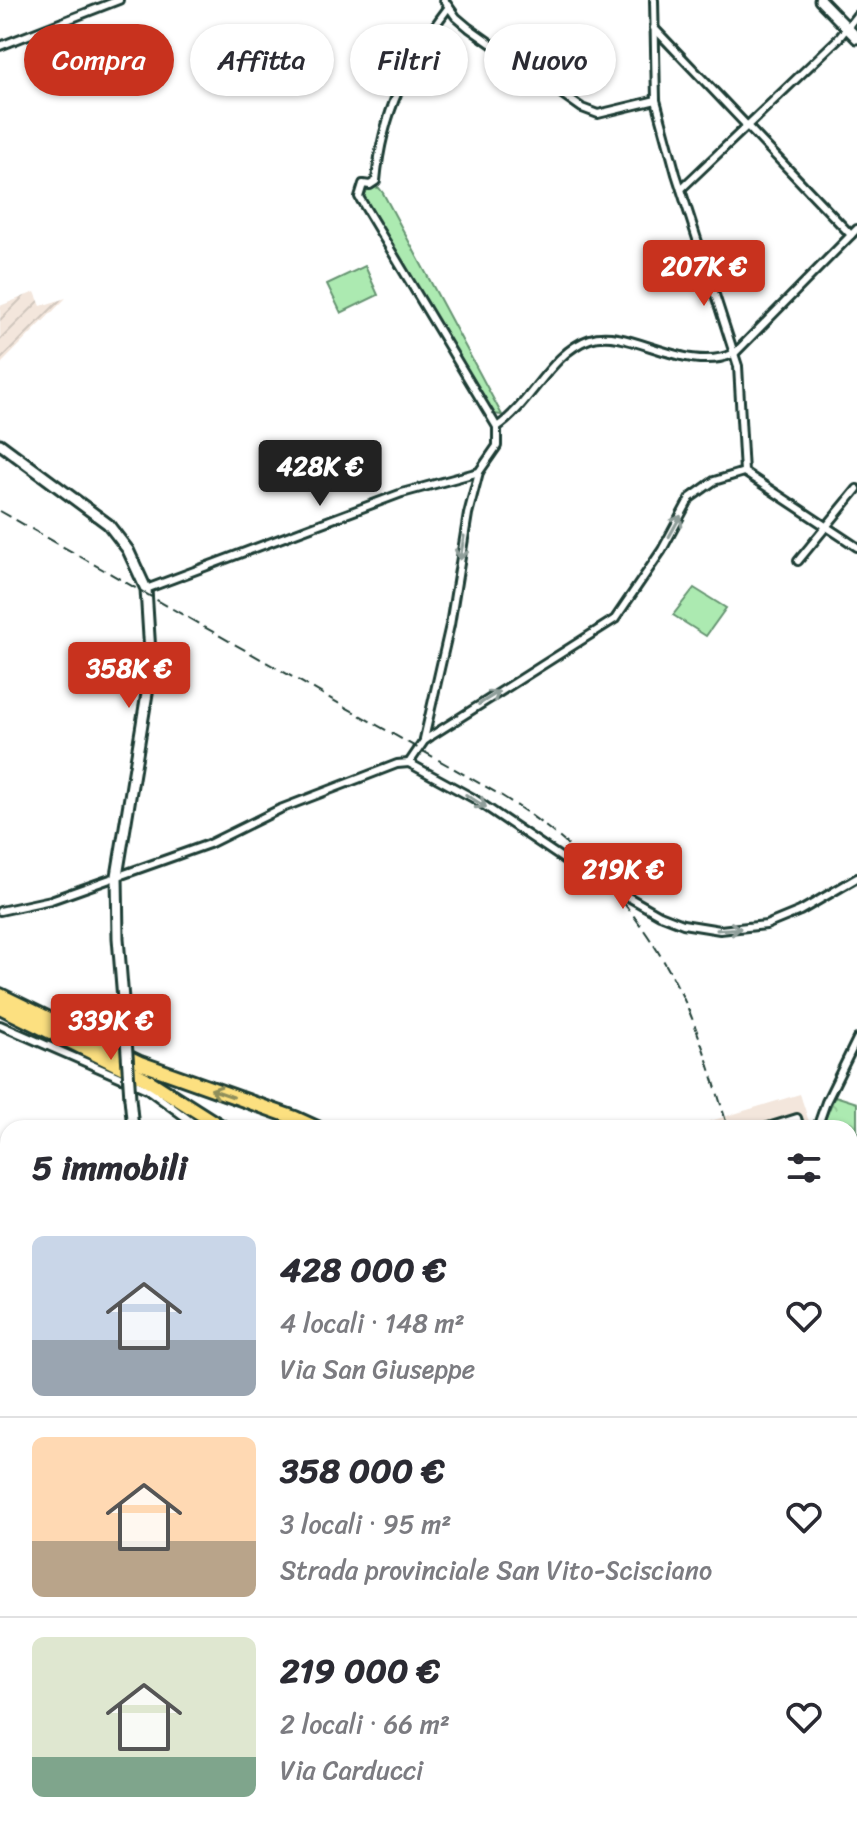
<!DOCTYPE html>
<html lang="it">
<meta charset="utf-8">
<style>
:root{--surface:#fff;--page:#f7f7f7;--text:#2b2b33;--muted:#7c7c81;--line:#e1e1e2;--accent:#c8321e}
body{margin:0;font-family:Sriracha,sans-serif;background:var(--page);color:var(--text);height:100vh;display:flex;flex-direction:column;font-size:30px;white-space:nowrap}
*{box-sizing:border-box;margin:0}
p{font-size:26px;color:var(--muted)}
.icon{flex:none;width:44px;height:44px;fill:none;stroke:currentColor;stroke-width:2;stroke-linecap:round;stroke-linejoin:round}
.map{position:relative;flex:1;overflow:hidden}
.details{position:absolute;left:0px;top:1120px;width:858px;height:712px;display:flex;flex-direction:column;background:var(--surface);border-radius:24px 24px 0 0;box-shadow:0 2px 6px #0004}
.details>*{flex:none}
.hud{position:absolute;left:24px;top:24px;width:810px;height:72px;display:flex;gap:16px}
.price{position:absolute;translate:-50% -68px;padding:0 18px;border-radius:8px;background:var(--accent);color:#fff;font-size:26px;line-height:52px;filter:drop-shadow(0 2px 4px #0008)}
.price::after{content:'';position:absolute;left:50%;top:48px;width:24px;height:18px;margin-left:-12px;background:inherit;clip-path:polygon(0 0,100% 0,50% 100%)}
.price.active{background:#222;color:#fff}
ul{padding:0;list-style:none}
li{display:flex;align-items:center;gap:24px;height:200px;padding:0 32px}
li+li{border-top:2px solid var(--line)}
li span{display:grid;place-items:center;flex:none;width:224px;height:160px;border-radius:12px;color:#555}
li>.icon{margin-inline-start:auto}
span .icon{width:96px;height:96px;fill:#fffc;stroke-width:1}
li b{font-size:34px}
h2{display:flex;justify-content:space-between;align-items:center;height:96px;padding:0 32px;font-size:34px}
.pill{padding:0 28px;border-radius:36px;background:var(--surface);box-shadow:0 2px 6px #0004;font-size:28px;line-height:72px}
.pill.active{background:var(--accent);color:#fff}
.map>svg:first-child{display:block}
.built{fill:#f3e6dc}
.industrial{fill:url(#industrial-furrows)}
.green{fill:#aceab1;stroke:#669472;stroke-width:2}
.forest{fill:url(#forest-crowns);stroke:#669472;stroke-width:2}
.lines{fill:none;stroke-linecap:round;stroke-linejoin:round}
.street-casing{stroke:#1f3d34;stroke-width:12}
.secondary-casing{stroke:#1f3d34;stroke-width:15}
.highway-casing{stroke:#1f3d34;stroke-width:18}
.street{stroke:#fff;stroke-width:6}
.secondary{stroke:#fff;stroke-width:9}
.highway{stroke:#fce080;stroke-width:12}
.rail{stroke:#1f3d34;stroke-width:2;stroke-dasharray:12 6;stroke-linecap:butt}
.secondary-bridge-casing{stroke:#1f3d34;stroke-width:15;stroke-linecap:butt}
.secondary-bridge{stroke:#fff;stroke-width:9}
.oneway{stroke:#8f9e9a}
.oneway2{stroke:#8e8e5a}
</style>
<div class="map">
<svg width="857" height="1832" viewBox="0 0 857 1832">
<defs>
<pattern id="industrial-furrows" width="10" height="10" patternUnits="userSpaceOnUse" patternTransform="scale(2)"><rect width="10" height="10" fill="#f3e6dc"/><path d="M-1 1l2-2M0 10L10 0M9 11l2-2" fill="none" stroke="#d0c6bd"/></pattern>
<pattern id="forest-crowns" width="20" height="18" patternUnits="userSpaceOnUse" patternTransform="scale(2)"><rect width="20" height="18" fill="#aceab1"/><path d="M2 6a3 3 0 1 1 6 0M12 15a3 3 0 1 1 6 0" fill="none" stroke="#94ca99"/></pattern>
</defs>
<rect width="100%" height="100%" fill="#fff"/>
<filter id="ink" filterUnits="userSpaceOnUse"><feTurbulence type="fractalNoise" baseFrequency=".0125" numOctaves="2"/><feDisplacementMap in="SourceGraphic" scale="16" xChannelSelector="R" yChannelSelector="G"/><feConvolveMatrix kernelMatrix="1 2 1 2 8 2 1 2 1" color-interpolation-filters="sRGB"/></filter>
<g filter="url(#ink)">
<!-- built -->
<path class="built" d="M 800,1094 L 811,1128 L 709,1128 L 707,1122 Z"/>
<!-- industrial -->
<path class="industrial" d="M 35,292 L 41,306 L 66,298 L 0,365 L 0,306 Z"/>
<!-- green -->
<g class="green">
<path d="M 373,187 L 379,188 L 383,193 L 502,415 L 493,414 L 362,199 L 366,191 Z"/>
<path d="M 365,266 L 378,295 L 341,313 L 327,284 Z"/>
<path d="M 694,588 L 726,608 L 706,636 L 673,615 Z"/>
</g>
<!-- forest -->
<path class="forest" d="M 835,1096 L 857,1103 L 857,1176 L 850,1174 L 850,1128 L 824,1128 L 825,1119 Z"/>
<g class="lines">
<defs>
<g id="street">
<path d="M 444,0 L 456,17 L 469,28 L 582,108 L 598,114 L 656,100"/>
<path d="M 654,0 L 656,100 L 676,174 L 738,366 L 744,472 L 857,547"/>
<path d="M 654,28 L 851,235"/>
<path d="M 0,46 L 119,0"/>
<path d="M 681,189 L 839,38 L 857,15"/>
<path d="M 497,427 C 531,404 551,352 590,339 C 629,326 686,376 735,353 L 857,229"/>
<path d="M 798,561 L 857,489"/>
<path d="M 146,589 L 402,493 L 479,472 L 497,446 L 497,427 L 359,197 L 363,184 L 370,185 L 376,181 C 382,113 407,62 448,8"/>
<path d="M 424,739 L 450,625 L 468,514 L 479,472"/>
<path d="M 409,763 L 473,798 L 572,865 L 660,915 L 683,924 L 720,930 L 766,925 L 800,911 L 857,878"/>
<path d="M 409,763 L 424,741 L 431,736 L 615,619 L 662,550 L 690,498 L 714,481 L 744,472"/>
<path d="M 0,911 L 51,900 L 209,844 L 280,809 L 397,764 L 409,763"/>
<path d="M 0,1025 L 147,1089 L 200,1128"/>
<path d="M 765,1128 L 797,1118 L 800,1128"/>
<path d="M 817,1128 L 826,1102 L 857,1039"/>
<path d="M 850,1239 L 857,1263"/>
<path d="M 850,1304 L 857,1328"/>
<path d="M 850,1365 L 857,1369"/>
<path d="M 850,1471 L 857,1473"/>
<path d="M 0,1606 L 8,1607"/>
<path d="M 238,1832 L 243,1824"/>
</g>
<g id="secondary">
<path d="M 820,0 L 857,38"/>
<path d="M 0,444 L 108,524 L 128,550 L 146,589 L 151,669 L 117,876 L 118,938 L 125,1024"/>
<path d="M 130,1098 L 133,1128"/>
<path d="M 702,1824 L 717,1832"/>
</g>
<g id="highway">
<path d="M 0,995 L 140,1063 L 295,1118 L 317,1128"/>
<path d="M 0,1007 L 146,1079 L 223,1128"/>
<path d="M 850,1405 L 857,1409"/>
<path d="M 850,1418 L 857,1422"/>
</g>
</defs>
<!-- street casing -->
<use href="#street" class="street-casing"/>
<!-- secondary casing -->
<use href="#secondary" class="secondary-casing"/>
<!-- highway casing -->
<use href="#highway" class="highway-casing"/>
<!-- street -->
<use href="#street" class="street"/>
<!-- secondary -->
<use href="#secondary" class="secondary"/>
<!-- highway -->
<use href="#highway" class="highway"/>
<!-- rail -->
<g class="rail">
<path d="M 0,511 L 502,796 C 585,848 650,921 689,1011 C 705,1049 716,1089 728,1128"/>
<path d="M 692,1832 L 694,1824"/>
</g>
<defs>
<path id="secondary-bridge" d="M 125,1024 L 130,1098"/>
</defs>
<!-- secondary-bridge casing -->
<use href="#secondary-bridge" class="secondary-bridge-casing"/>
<!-- secondary-bridge -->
<use href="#secondary-bridge" class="secondary-bridge"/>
</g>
<!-- one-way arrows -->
<defs><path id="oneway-shaft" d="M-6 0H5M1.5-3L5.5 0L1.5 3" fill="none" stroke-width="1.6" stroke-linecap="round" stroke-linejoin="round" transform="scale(2)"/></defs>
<g class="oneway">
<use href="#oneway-shaft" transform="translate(675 526) rotate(-61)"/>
<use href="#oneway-shaft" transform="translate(462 548) rotate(100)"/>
<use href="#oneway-shaft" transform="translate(489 698) rotate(-32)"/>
<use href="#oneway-shaft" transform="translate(476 801) rotate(32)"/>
<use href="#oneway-shaft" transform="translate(729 929) rotate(-4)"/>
</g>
<use class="oneway2" href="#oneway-shaft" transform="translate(222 1093) rotate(-161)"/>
</g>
</svg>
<b class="price" style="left:704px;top:308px">207K €</b>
<b class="price active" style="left:320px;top:508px">428K €</b>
<b class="price" style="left:129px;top:710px">358K €</b>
<b class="price" style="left:623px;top:911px">219K €</b>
<b class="price" style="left:111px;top:1062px">339K €</b>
<div class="hud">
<a class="pill active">Compra</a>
<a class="pill">Affitta</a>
<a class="pill">Filtri</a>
<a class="pill">Nuovo</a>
</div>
<section class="details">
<h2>5 immobili<svg class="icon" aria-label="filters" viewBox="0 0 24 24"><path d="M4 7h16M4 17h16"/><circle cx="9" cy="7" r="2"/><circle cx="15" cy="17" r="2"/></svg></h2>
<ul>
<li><span style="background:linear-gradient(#c9d6e8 65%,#9aa5b1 0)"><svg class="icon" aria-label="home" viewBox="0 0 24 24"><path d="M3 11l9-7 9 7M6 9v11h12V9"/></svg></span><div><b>428 000 €</b><p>4 locali · 148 m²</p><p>Via San Giuseppe</p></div><svg class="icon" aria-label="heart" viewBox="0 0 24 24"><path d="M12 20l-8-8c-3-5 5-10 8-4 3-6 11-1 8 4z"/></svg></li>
<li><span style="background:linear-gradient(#ffd9b3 65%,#b9a48a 0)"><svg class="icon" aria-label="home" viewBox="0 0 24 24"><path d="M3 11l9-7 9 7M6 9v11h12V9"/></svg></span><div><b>358 000 €</b><p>3 locali · 95 m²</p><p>Strada provinciale San Vito-Scisciano</p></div><svg class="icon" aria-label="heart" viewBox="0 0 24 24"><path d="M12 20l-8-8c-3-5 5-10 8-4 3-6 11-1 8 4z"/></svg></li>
<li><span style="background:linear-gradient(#dfe7d0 75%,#7fa58c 0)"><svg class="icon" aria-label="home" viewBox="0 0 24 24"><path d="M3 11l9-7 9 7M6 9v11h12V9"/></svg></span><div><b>219 000 €</b><p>2 locali · 66 m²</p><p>Via Carducci</p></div><svg class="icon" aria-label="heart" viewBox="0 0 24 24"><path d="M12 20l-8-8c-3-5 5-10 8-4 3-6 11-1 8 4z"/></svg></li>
</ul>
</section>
</div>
